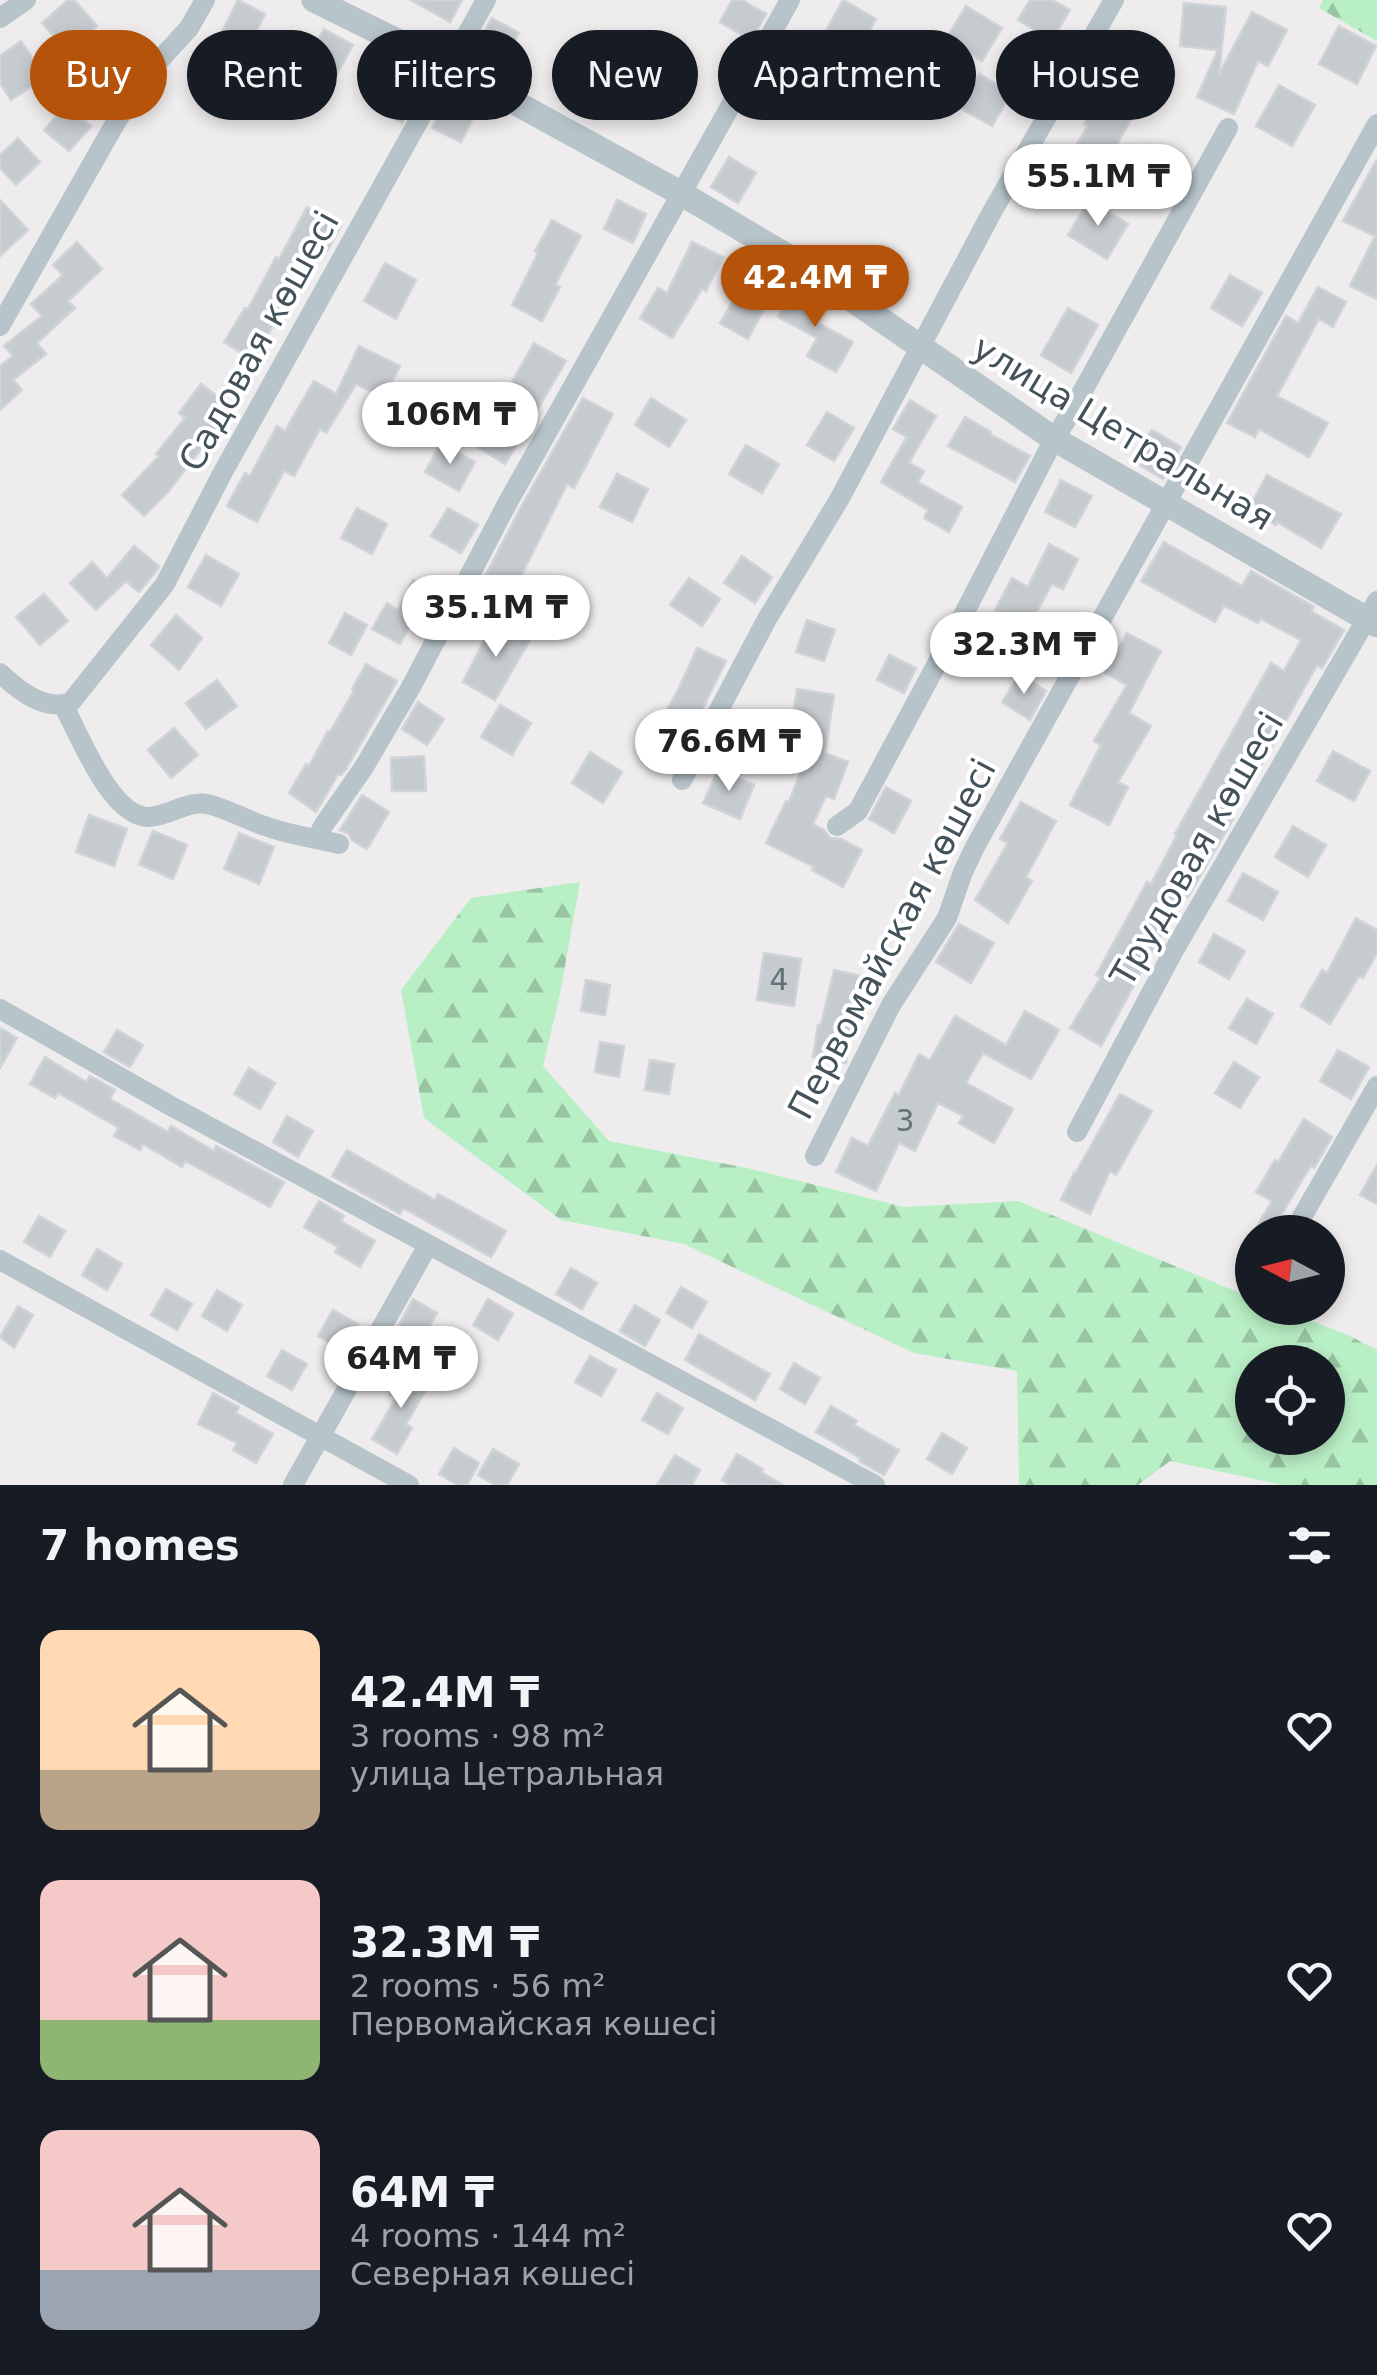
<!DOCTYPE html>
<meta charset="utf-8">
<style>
:root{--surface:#171b24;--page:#20242c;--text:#f1f3f6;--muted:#9ea1a6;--accent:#b45309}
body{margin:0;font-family:"DejaVu Sans",sans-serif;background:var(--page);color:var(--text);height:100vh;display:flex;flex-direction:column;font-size:38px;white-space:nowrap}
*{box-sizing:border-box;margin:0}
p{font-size:32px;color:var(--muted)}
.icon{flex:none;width:55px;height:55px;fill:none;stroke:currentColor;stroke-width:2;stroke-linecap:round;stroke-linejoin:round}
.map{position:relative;height:1485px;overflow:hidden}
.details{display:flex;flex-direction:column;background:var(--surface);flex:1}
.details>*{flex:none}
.hud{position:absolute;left:30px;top:30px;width:1318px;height:90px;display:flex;gap:20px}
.needle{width:65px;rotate:277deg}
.tools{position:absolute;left:1235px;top:1215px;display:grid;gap:20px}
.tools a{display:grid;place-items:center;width:110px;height:110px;border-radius:50%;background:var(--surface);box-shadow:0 5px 15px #0003;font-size:50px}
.price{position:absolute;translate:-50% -85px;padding:0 22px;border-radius:35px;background:#fff;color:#222;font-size:32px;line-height:65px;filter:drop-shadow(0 2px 5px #0008)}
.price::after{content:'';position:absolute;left:50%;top:60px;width:30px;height:22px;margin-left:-15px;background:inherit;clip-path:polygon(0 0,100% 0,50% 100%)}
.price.current{background:var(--accent);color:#fff}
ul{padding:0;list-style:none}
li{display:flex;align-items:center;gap:30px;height:250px;padding:0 40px}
li span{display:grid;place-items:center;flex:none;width:280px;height:200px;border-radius:20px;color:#555}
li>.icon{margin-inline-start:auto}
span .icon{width:120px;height:120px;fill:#fffc;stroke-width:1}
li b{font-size:42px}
h2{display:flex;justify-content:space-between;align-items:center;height:120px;padding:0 40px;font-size:42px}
.tag{padding:0 35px;border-radius:45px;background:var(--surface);box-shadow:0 5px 15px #0003;font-size:35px;line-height:90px}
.tag.current{background:var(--accent);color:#fff}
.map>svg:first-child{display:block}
.forest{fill:url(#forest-firs);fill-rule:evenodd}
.building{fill:#c6cbcf;stroke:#d0d4d8;stroke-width:2.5}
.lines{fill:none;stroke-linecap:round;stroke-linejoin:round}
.minor{stroke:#b7c4ca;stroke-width:20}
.tertiary{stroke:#b7c4ca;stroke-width:25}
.labels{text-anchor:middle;stroke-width:8;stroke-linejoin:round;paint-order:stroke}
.number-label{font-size:30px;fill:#647177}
.street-label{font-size:35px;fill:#44535a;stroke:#fff}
</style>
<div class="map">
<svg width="1377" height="1485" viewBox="0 0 1377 1485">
<defs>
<pattern id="forest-firs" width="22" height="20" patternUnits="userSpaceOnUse" patternTransform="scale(2.5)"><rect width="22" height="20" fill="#b9efc5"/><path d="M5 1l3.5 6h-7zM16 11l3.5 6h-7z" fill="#98c4a3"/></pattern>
</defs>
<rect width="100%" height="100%" fill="#efeced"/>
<!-- forest -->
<g class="forest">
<path d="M 1323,0 L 1377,0 L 1377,41 L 1319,8 Z"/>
<path d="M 580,882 L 560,994 L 543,1066 L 609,1141 L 747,1168 L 904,1207 L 1018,1201 L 1252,1298 L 1252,1308 L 1278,1308 L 1348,1335 L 1377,1350 L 1377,1485 L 1283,1485 L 1170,1461 L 1138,1485 L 1019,1485 L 1017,1371 L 914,1353 L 684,1244 L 561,1220 L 424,1118 L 401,990 L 471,898 ZM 1252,1362 L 1328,1362 L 1328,1438 L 1252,1438 Z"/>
</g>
<!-- building -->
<g class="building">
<path d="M 68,0 L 74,0 L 97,26 L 80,42 L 120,73 L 84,120 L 91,126 L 69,151 L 44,130 L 80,89 L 72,83 L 83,69 L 42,23 Z"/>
<path d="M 238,0 L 265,14 L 249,46 L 222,32 Z"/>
<path d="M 411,0 L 462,0 L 450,22 Z"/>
<path d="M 732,0 L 742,0 L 766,14 L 751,40 L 720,22 Z"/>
<path d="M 843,0 L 876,19 L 860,48 L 827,29 Z"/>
<path d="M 1030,0 L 1052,0 L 1070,10 L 1052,40 L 1018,20 Z"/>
<path d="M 1184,3 L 1226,7 L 1219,74 L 1252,12 L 1287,30 L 1268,66 L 1258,61 L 1234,114 L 1197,97 L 1218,50 L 1180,46 Z"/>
<path d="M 966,6 L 1002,28 L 982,61 L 946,39 Z"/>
<path d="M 492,18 L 519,33 L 502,63 L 475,48 Z"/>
<path d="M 1339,26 L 1376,46 L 1357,84 L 1319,64 Z"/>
<path d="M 324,29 L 353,45 L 332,83 L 303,67 Z"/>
<path d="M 1118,35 L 1156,53 L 1140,87 L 1101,69 Z"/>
<path d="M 21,41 L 45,78 L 11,100 L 0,83 L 0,56 Z"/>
<path d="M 781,44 L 813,62 L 796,90 L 766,72 Z"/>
<path d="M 631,45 L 659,62 L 643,88 L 615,71 Z"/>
<path d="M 235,66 L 269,84 L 253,116 L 218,98 Z"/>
<path d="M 979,74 L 1011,93 L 992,126 L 960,108 Z"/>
<path d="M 393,75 L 420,91 L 402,123 L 374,107 Z"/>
<path d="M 1279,85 L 1315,105 L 1292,146 L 1256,126 Z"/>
<path d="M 450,93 L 478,108 L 461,142 L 432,128 Z"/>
<path d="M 1100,97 L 1133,116 L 1109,158 L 1112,160 L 1092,192 L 1060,172 L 1088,126 L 1084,124 Z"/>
<path d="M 18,138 L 40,162 L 16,185 L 0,168 L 0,155 Z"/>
<path d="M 729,157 L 756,173 L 738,203 L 711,187 Z"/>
<path d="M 1377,159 L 1377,299 L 1350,286 L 1375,236 L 1343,221 Z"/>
<path d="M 0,200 L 28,230 L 0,256 Z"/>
<path d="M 617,200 L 646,214 L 633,243 L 604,229 Z"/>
<path d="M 1089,200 L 1128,224 L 1107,259 L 1068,235 Z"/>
<path d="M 307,207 L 341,226 L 323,258 L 318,255 L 289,309 L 284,306 L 254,361 L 224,342 L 245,308 L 248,309 L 276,257 L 279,259 Z"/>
<path d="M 552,220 L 581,236 L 555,285 L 560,287 L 542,321 L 512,305 L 538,253 L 535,251 Z"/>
<path d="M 77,242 L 102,269 L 68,301 L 75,308 L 37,343 L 46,354 L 13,380 L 22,390 L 0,410 L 0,366 L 13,356 L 4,346 L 42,316 L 31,304 L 63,275 L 53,265 Z"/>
<path d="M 692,242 L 723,257 L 706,291 L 702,289 L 672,338 L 640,318 L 658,288 L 667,293 Z"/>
<path d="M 385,263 L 416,280 L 396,319 L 364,301 Z"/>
<path d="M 1230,275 L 1262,293 L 1242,326 L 1211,308 Z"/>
<path d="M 1318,287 L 1346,302 L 1333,327 L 1319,319 L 1277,396 L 1328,423 L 1309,457 L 1259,429 L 1255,437 L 1227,423 L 1286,316 L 1298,323 Z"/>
<path d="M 793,288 L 820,302 L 811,319 L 853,342 L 836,372 L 807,356 L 817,338 L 778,317 Z"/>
<path d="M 736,296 L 763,311 L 748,339 L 720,323 Z"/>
<path d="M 1068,308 L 1098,325 L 1071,373 L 1041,355 Z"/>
<path d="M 534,343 L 566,361 L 505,464 L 476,446 Z"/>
<path d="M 359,346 L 400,366 L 384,397 L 356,384 L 326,433 L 320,429 L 294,476 L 284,471 L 257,522 L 227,506 L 245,473 L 250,476 L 277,426 L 285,431 L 314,381 L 336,394 Z"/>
<path d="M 201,384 L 233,408 L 168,492 L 144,516 L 122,495 L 159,456 L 156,454 L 185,418 L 179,413 Z"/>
<path d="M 583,398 L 613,414 L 574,488 L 567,484 L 506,606 L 478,590 L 520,509 Z"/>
<path d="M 651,398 L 686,420 L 669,447 L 635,425 Z"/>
<path d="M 910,400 L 936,416 L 909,463 L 924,471 L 918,482 L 962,507 L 949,532 L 924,518 L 928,510 L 881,482 L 907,437 L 893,429 Z"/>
<path d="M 827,412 L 854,428 L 834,461 L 807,445 Z"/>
<path d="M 965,417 L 991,432 L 990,434 L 1030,456 L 1015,482 L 948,446 Z"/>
<path d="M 1152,430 L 1181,447 L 1163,479 L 1133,461 Z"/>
<path d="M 441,443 L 475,462 L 459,491 L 425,472 Z"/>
<path d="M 746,445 L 779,464 L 762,493 L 729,474 Z"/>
<path d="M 617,474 L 648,489 L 632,522 L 600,507 Z"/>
<path d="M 1267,475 L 1341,514 L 1321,548 L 1277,522 L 1276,525 L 1248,510 Z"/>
<path d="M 1061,480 L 1092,496 L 1075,527 L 1045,512 Z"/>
<path d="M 357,508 L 387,524 L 372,554 L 341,538 Z"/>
<path d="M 448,508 L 478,525 L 461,553 L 431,536 Z"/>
<path d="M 1164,542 L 1242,586 L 1251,571 L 1314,607 L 1311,611 L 1344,630 L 1322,668 L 1317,665 L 1262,764 L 1259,762 L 1228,817 L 1233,819 L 1188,897 L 1183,894 L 1101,1046 L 1070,1028 L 1101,977 L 1096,975 L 1147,882 L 1151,884 L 1177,835 L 1175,834 L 1271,663 L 1284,671 L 1301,640 L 1261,619 L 1258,623 L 1224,606 L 1215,622 L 1141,581 Z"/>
<path d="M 1049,544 L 1078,559 L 1063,589 L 1052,584 L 1028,628 L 995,610 L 1012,578 L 1028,587 Z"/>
<path d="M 134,546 L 159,566 L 157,570 L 139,592 L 126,581 L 96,610 L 70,583 L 92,562 L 107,578 Z"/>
<path d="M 206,555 L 239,574 L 221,606 L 188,587 Z"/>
<path d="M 742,556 L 772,577 L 755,603 L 724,583 Z"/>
<path d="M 689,578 L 720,599 L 702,626 L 670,605 Z"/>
<path d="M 413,580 L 442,594 L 429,619 L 417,613 L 400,644 L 372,629 L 387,603 L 398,610 Z"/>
<path d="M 44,594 L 68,621 L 40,645 L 16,617 Z"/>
<path d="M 345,613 L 367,625 L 351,655 L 329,643 Z"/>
<path d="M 176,615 L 202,638 L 179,670 L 151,645 Z"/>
<path d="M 807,620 L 835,630 L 824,661 L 796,652 Z"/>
<path d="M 494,621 L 530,640 L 495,700 L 463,682 Z"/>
<path d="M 1127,633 L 1161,651 L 1129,713 L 1151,726 L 1118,782 L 1128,787 L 1109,825 L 1070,805 L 1101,745 L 1094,741 L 1127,685 L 1105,673 Z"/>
<path d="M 697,648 L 726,661 L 684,746 L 656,730 L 680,686 Z"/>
<path d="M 889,655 L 916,668 L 904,693 L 877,680 Z"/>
<path d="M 366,664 L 397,681 L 346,769 L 341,775 L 338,774 L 316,812 L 289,793 L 306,764 L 309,766 L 328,731 L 330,732 L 354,691 L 352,689 Z"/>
<path d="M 1020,674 L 1046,691 L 1030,720 L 1002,702 Z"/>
<path d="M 217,680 L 237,706 L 206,729 L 186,703 Z"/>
<path d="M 797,689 L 834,695 L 825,753 L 848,762 L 834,799 L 826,796 L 813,824 L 824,830 L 830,838 L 841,839 L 862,850 L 843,887 L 812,870 L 814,867 L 766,843 L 786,801 L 789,802 L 816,732 L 791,728 Z"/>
<path d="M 418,702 L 444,719 L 427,745 L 402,729 Z"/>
<path d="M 500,705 L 531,723 L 512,755 L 481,737 Z"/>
<path d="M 174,728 L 198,755 L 171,778 L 148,750 Z"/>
<path d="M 1333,751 L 1370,771 L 1354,801 L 1317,781 Z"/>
<path d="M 590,752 L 622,772 L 603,803 L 572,783 Z"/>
<path d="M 424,756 L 426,791 L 392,791 L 391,758 Z"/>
<path d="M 718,770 L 754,785 L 740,819 L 703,803 Z"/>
<path d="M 886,787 L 911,801 L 894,833 L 869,819 Z"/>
<path d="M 362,795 L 389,812 L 367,849 L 352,840 L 348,833 L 340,830 Z"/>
<path d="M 1021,802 L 1056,821 L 1026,877 L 1032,881 L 1008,923 L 975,900 L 1008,843 L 1000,839 Z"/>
<path d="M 89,815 L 127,829 L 114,866 L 76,852 Z"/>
<path d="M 1293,826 L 1326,845 L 1308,877 L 1275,857 Z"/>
<path d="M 153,831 L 187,845 L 173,879 L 139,864 Z"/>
<path d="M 239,833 L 274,847 L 259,884 L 224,869 Z"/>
<path d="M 1243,873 L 1278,892 L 1263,920 L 1228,901 Z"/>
<path d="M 1356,918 L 1377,930 L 1377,953 L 1363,978 L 1359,976 L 1330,1024 L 1301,1006 L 1322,970 L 1327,973 Z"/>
<path d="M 959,924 L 994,943 L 971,983 L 936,962 Z"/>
<path d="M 1214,934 L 1245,951 L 1229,979 L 1199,962 Z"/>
<path d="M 764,953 L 801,959 L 794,1006 L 757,1000 Z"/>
<path d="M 834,970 L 869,978 L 861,1012 L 854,1010 L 846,1063 L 813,1057 L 818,1025 L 821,1025 Z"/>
<path d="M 586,980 L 610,985 L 605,1015 L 581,1011 Z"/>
<path d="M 1247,999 L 1273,1014 L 1256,1044 L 1229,1028 Z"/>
<path d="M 1025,1011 L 1059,1030 L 1031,1079 L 983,1053 L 966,1083 L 1013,1109 L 994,1143 L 959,1123 L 963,1116 L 938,1103 L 915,1151 L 899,1143 L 876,1191 L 836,1172 L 852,1138 L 868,1146 L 895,1093 L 899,1095 L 919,1054 L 930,1060 L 955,1016 L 1006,1045 Z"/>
<path d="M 0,1028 L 17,1038 L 0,1068 Z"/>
<path d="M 117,1030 L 143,1045 L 130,1067 L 104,1052 Z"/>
<path d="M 600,1042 L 624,1046 L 619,1077 L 595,1072 Z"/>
<path d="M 1338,1050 L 1369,1067 L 1351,1099 L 1320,1081 Z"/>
<path d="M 45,1057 L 86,1082 L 90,1076 L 115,1090 L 110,1099 L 168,1132 L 171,1126 L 214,1151 L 216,1146 L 284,1182 L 270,1207 L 185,1161 L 182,1167 L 143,1144 L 140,1150 L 114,1136 L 119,1128 L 58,1093 L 55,1098 L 30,1084 Z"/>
<path d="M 650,1060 L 674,1064 L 669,1094 L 645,1090 Z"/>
<path d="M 1234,1062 L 1259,1077 L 1240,1108 L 1215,1093 Z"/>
<path d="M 249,1068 L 275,1083 L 260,1109 L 234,1094 Z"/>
<path d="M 1120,1094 L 1152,1111 L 1116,1175 L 1110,1171 L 1090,1214 L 1061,1200 L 1074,1173 L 1075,1174 Z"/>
<path d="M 287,1116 L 313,1131 L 298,1157 L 273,1142 Z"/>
<path d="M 1304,1119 L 1332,1137 L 1314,1168 L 1311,1165 L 1271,1232 L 1254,1232 L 1272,1201 L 1256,1192 L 1275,1160 L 1278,1162 Z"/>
<path d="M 347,1150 L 435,1200 L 438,1194 L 506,1231 L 491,1257 L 403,1208 L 400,1214 L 332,1176 Z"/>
<path d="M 1377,1165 L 1377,1204 L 1360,1195 Z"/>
<path d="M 319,1201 L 344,1216 L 341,1221 L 375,1241 L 360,1267 L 335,1252 L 338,1247 L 304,1227 Z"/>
<path d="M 39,1216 L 65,1231 L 50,1257 L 24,1242 Z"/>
<path d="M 97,1249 L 122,1264 L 107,1290 L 82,1275 Z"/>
<path d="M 571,1268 L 597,1283 L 582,1309 L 556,1294 Z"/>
<path d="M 681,1287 L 707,1302 L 692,1328 L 666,1313 Z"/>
<path d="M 166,1289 L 192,1304 L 177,1330 L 151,1315 Z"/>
<path d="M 217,1290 L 242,1305 L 227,1331 L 202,1316 Z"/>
<path d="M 413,1299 L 437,1313 L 422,1339 L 399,1325 Z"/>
<path d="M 488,1299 L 513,1314 L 498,1340 L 473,1325 Z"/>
<path d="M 635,1305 L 660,1320 L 645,1346 L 620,1331 Z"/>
<path d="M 18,1306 L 33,1315 L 14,1348 L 0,1337 Z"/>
<path d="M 333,1310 L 358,1324 L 343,1350 L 318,1336 Z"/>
<path d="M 699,1334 L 770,1374 L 755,1400 L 685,1360 Z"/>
<path d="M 282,1350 L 307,1364 L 292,1390 L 267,1376 Z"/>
<path d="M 590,1356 L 616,1370 L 601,1396 L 575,1382 Z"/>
<path d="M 794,1363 L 820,1378 L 805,1404 L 780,1389 Z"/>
<path d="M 405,1368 L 430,1383 L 406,1424 L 412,1428 L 397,1454 L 372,1439 L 396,1398 L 390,1394 Z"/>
<path d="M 213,1393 L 239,1407 L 236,1413 L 273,1434 L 256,1463 L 233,1450 L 237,1443 L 198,1424 Z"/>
<path d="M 657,1393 L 683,1408 L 668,1434 L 642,1420 Z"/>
<path d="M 831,1406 L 857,1421 L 854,1425 L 899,1450 L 884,1475 L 859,1461 L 860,1458 L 816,1432 Z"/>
<path d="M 942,1433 L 967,1448 L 952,1474 L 927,1459 Z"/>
<path d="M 454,1448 L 479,1463 L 467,1485 L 458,1485 L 439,1474 Z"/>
<path d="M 493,1449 L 519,1464 L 507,1485 L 495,1485 L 478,1475 Z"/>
<path d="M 737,1454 L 763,1469 L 761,1472 L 783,1485 L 731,1485 L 722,1480 Z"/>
<path d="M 675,1455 L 700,1470 L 692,1485 L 657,1485 Z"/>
</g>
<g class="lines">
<!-- minor -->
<g class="minor">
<path d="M 0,18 L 26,0"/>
<path d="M 0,326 L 116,122 L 146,75 L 189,28 L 205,0"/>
<path d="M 0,673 C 18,690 45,712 71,702 L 165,584 L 223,472 L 486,0"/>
<path d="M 63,705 C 80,735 110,816 148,817 C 168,817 187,800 207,804 C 226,808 246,820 265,826 C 289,835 314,838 339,844"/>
<path d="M 682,780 L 767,619 L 840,498 L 992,212 L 1114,0"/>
<path d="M 837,826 L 858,811 L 969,604 L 1054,439 L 1070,414 L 1228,128"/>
<path d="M 317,839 L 323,826 L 364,767 L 411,687 L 508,502 L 790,0"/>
<path d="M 0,1009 L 171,1106 L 875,1485"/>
<path d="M 1077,1132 L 1173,952 L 1377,601"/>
<path d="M 815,1156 L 891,1005 L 947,918 L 963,872 L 976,845 L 1377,124"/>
<path d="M 1302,1217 L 1377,1086"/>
<path d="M 0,1260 L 409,1485"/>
<path d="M 293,1485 L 428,1245"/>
</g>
<!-- tertiary -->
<path class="tertiary" d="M 314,0 L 448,66 L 682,194 L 799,263 L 1054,439 L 1377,625"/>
</g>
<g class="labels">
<!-- number labels -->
<g class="number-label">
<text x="779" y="990">4</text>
<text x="905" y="1131">3</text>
</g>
<!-- street labels -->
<g class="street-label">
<text transform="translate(259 341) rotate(-61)" y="12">Садовая көшесі</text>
<text transform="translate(1123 433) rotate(31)" y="12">улица Цетральная</text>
<text transform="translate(1197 849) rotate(-60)" y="12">Трудовая көшесі</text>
<text transform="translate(892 939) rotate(-62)" y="12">Первомайская көшесі</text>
</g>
</g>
</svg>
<div class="tools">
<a><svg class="needle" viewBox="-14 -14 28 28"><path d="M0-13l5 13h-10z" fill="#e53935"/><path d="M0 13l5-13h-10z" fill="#9ea1a6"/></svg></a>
<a><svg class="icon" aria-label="locate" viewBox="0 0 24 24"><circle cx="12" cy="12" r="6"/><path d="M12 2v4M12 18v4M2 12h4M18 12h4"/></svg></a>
</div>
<b class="price" style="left:1098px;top:229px">55.1M ₸</b>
<b class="price current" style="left:815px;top:330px">42.4M ₸</b>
<b class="price" style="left:450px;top:467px">106M ₸</b>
<b class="price" style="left:496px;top:660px">35.1M ₸</b>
<b class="price" style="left:1024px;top:697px">32.3M ₸</b>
<b class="price" style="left:729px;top:794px">76.6M ₸</b>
<b class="price" style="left:401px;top:1411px">64M ₸</b>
<div class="hud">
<a class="tag current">Buy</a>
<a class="tag">Rent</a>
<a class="tag">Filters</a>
<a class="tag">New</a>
<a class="tag">Apartment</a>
<a class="tag">House</a>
</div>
</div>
<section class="details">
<h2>7 homes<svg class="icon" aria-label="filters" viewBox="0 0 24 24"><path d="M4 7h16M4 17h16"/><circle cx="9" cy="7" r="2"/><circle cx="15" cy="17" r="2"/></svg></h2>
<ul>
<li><span style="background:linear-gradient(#ffd9b3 70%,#b9a48a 0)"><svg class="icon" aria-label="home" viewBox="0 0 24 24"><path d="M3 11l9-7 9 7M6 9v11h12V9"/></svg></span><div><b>42.4M ₸</b><p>3 rooms · 98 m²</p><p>улица Цетральная</p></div><svg class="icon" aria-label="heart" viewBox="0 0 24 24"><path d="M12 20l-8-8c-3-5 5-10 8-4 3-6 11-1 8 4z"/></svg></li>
<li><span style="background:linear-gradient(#f6c9c9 70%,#8fb573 0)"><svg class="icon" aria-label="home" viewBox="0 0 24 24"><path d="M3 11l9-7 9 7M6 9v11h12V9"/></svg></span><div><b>32.3M ₸</b><p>2 rooms · 56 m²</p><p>Первомайская көшесі</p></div><svg class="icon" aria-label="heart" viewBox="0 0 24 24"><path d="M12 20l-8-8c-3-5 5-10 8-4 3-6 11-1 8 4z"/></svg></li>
<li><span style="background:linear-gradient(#f6c9c9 70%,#9aa5b1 0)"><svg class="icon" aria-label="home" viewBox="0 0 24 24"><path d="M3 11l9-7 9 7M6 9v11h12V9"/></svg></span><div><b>64M ₸</b><p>4 rooms · 144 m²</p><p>Северная көшесі</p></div><svg class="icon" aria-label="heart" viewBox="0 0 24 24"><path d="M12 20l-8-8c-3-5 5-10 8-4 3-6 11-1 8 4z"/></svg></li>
</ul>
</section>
